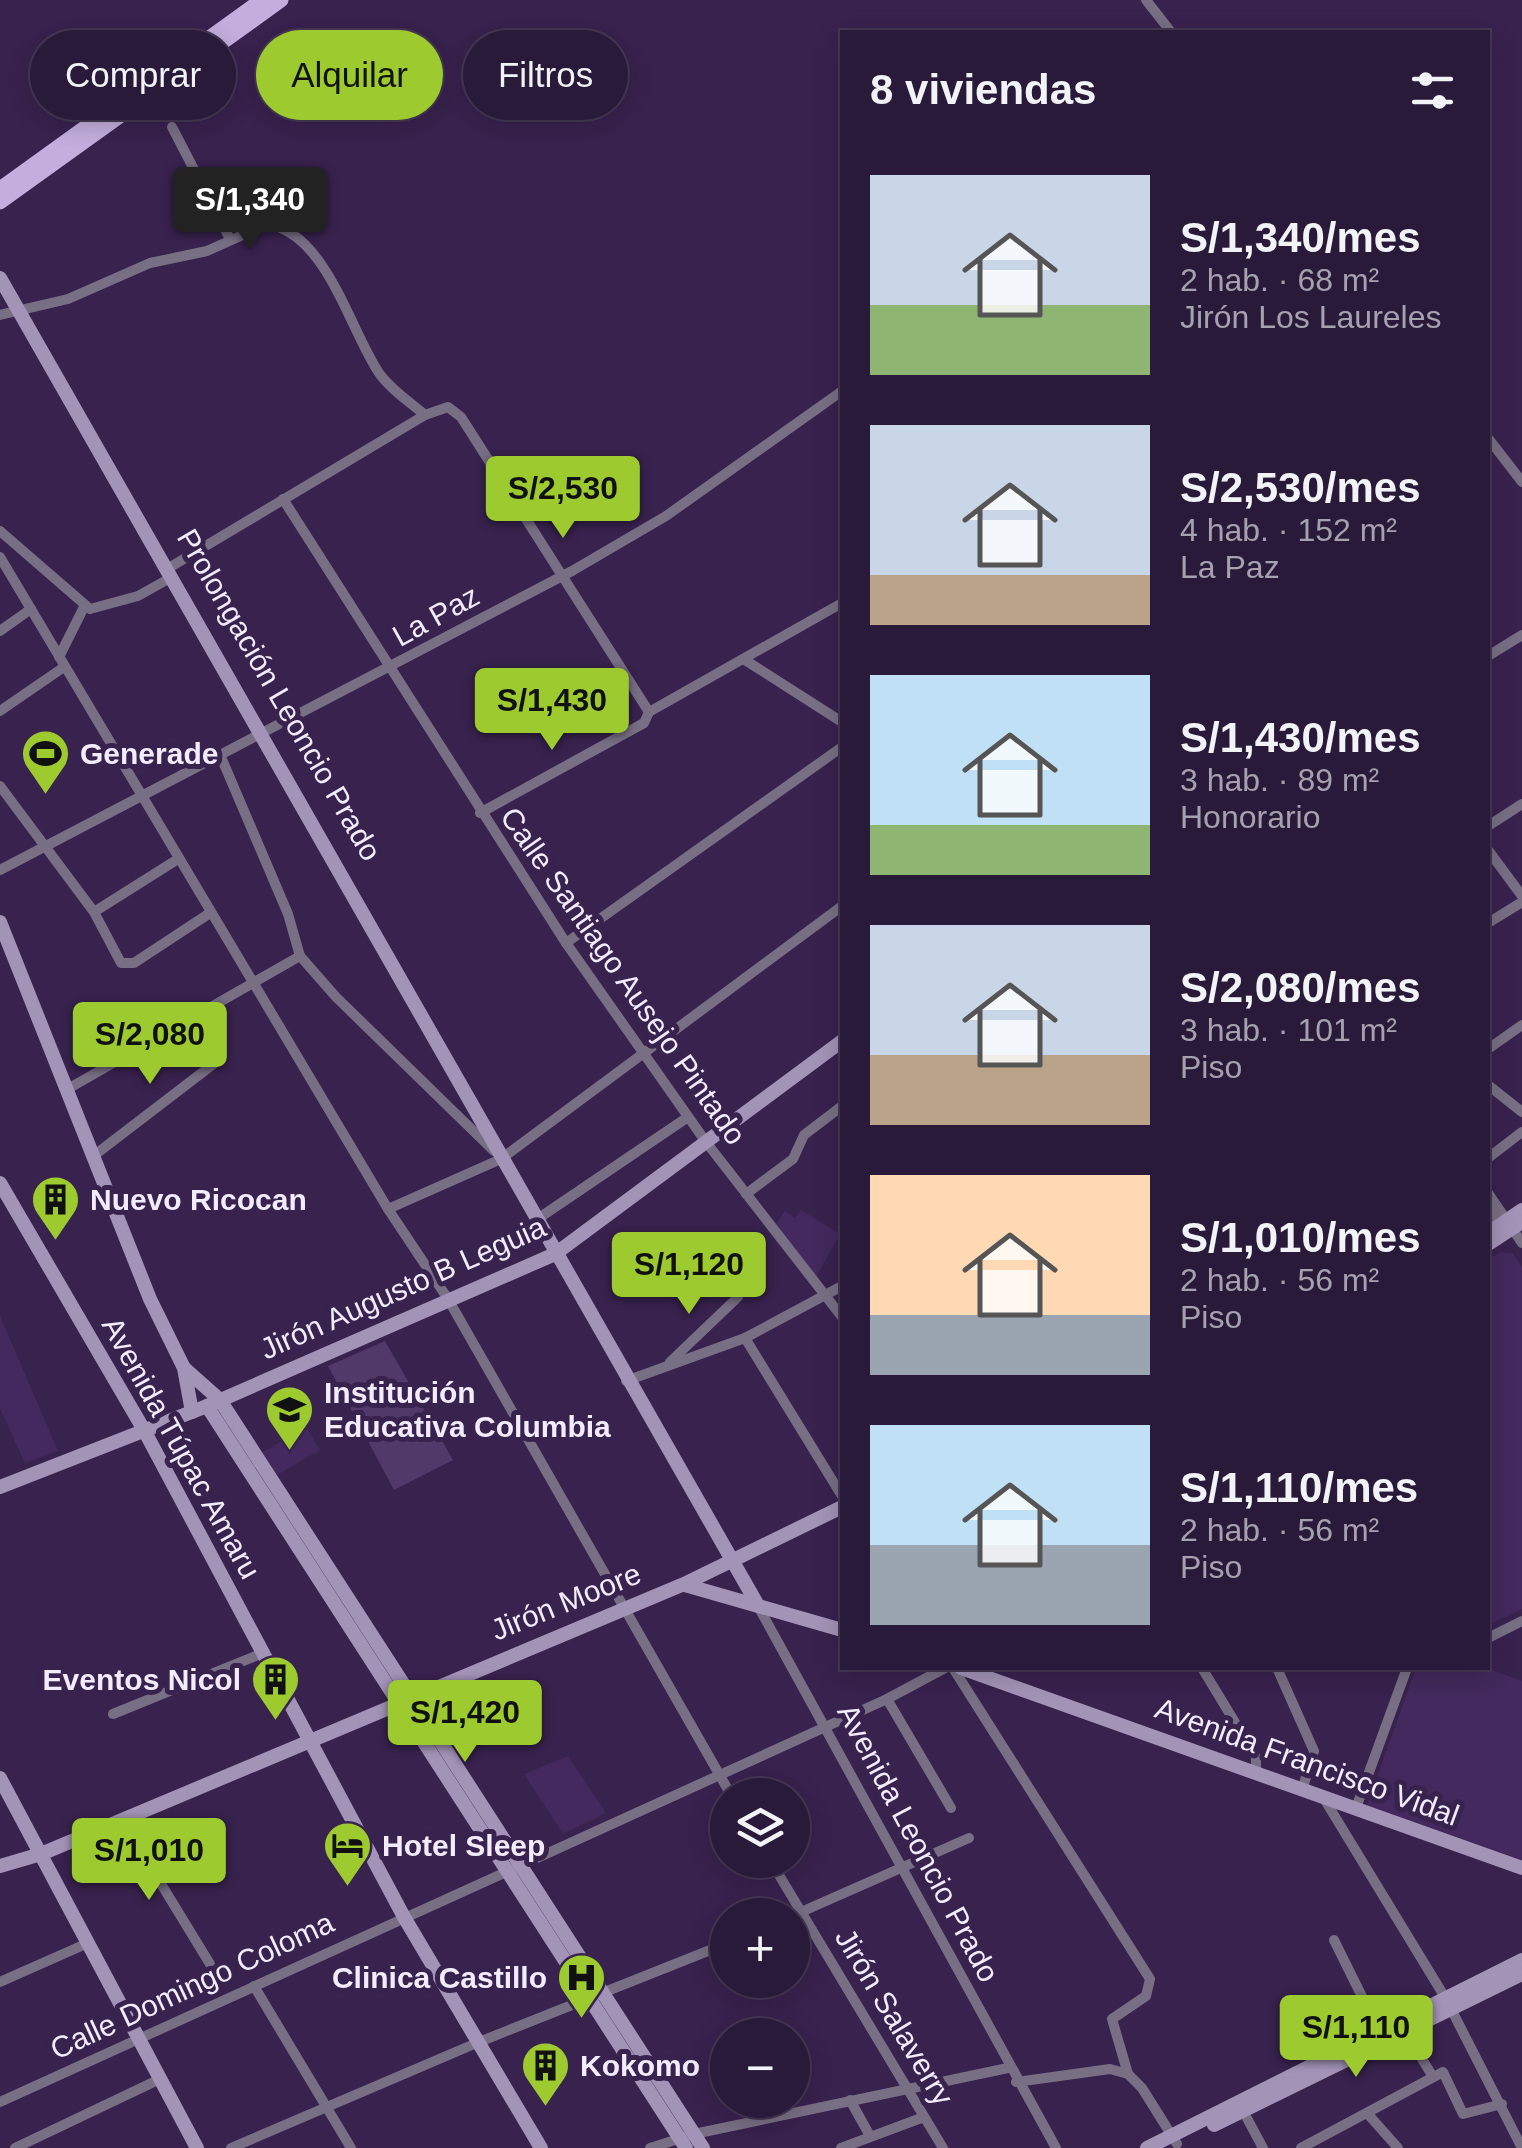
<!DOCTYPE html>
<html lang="es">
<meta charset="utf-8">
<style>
:root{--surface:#2a1a3a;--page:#362745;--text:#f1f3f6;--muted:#a5a1af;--line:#463854;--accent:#9dca2f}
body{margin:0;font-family:Arial,sans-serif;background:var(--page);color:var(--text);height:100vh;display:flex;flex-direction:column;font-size:38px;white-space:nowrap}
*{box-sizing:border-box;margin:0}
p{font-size:32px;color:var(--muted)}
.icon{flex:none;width:55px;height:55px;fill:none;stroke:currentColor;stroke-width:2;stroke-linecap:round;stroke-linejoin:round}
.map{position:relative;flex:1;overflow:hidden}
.side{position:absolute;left:840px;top:30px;width:650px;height:1640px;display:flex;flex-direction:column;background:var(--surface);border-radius:0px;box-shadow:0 5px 25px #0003,0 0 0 2px var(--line)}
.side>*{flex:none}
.banner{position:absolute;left:30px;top:30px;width:660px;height:90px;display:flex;gap:20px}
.buttons{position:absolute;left:710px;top:1778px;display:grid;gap:20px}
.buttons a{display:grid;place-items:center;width:100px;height:100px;border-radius:50%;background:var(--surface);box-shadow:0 5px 25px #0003,0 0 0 2px var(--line);font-size:50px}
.price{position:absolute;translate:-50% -85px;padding:0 22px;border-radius:10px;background:var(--accent);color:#111;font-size:32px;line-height:65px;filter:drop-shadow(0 2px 5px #0008)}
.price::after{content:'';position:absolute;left:50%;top:60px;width:30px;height:22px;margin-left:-15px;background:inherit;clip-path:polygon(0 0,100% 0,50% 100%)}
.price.on{background:#222;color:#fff}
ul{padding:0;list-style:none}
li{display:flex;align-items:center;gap:30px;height:250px;padding:0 30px}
li span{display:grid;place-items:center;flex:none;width:280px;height:200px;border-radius:0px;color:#555}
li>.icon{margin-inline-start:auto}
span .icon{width:120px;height:120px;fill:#fffc;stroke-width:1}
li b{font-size:42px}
h2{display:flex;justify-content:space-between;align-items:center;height:120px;padding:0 30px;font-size:42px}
.pill{padding:0 35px;border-radius:45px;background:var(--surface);box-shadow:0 5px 25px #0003,0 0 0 2px var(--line);font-size:35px;line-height:90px}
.pill.on{background:var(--accent);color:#111}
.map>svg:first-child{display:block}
.built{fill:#43295d}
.green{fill:#513a6a}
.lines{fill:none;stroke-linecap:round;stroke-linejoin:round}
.street{stroke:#796f85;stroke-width:10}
.secondary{stroke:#a393b7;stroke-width:14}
.primary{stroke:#c3aedd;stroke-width:15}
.labels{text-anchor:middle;stroke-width:10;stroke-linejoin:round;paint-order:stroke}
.street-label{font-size:30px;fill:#f3ecfd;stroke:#38224e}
.poi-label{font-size:30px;font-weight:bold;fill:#f3ecfd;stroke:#38224e;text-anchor:start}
</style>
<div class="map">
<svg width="1522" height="2148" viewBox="0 0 1522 2148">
<rect width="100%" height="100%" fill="#38224e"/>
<!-- built -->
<g class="built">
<path d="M 801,1210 L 840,1234 L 816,1277 L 776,1224 L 785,1211 L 795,1218 Z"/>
<path d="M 1501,1252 L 1513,1254 L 1522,1267 L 1522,1609 L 1488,1625 L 1488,1259 Z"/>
<path d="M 0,1316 L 58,1451 L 25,1463 L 0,1409 Z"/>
<path d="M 306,1427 L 320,1450 L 272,1478 L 258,1455 Z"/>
<path d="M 1416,1668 L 1486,1668 L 1522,1681 L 1522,1860 L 1367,1805 Z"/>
<path d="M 568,1756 L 606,1813 L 563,1834 L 524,1774 Z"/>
</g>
<!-- green -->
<path class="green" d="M 385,1341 L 453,1460 L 394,1490 L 328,1366 Z"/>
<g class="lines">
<!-- street -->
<g class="street">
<path d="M 1146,0 L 1171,32"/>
<path d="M 172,127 L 230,239"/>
<path d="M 0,315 L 68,299 L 150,263 L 207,251 L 267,224 C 326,233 349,328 379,373 C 390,389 410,402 425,415"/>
<path d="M 1488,438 L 1522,482"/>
<path d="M 283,499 L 566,943 L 706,1142 L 842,1317"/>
<path d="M 0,531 L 90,609 L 138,596 L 172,577"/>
<path d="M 0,557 L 388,1209 L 448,1299 L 731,1795"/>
<path d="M 167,569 L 425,415 L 448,407 L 461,417 L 649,712"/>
<path d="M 0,631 L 31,609"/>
<path d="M 1488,656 L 1522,635"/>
<path d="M 59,657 L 84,607"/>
<path d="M 745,660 L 842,722"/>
<path d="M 0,711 L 64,667"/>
<path d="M 649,712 L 842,603"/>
<path d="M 221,757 L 288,914 L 300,956 L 336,997 L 494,1151"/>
<path d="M 0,786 L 94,912 L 121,963 L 134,963 L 210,913"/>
<path d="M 480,813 L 644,723 L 649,712"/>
<path d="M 1488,826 L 1522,804"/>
<path d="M 1488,850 L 1522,896"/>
<path d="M 0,870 L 572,571 L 666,516 L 842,391"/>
<path d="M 94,912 L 178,859"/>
<path d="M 1488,923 L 1522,902"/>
<path d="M 566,943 L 842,747"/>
<path d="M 1488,1049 L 1522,1025"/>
<path d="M 1488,1085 L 1522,1112"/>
<path d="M 66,1090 L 300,956"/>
<path d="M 92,1157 L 216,1062 L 216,1045 L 199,1016"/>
<path d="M 1488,1158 L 1522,1132"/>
<path d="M 1488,1193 L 1522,1243"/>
<path d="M 746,1194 L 793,1159 L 804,1135 L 842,1106"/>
<path d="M 1488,1208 L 1501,1228"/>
<path d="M 388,1209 L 501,1159 L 842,906"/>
<path d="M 536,1220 L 688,1117"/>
<path d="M 745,1338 L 842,1496"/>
<path d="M 670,1362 L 738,1297"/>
<path d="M 626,1381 L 745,1338 L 842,1286"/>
<path d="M 758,1606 L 1056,2148"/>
<path d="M 1488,1638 L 1522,1621"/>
<path d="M 953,1668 L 1150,1979 L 1146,1996 L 1112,2019 L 1128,2074 L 1142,2088 L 1177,2144"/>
<path d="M 1202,1668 L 1256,1757 L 1256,1772"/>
<path d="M 1277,1668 L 1314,1751 L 1303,1787"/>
<path d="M 887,1699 L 951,1808"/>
<path d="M 113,1714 L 263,1653"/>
<path d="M 1323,1797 L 1446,1999 L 1522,2148"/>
<path d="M 1356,1808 L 1407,1668"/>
<path d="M 122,1820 L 210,1964"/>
<path d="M 770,1860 L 943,2148"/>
<path d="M 792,1916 L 969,1838"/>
<path d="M 1334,1940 L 1380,2033"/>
<path d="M 0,1982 L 88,1943"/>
<path d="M 254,1986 L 351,2148"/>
<path d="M 1405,2031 L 1433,2077"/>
<path d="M 1016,2082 L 1110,2069 L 1128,2074"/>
<path d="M 850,2100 L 869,2134"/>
<path d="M 0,2102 L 887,1699 L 945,1668"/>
<path d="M 1241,2107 L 1263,2148"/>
<path d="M 1367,2113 L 1398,2148"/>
<path d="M 15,2148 L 160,2079"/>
<path d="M 231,2148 L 479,2042 L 728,1943"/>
<path d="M 650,2148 L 694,2134 L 1008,2068"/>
<path d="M 841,2148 L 924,2117"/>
<path d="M 1301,2148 L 1443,2072 L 1463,2114 L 1502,2104"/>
</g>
<!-- secondary -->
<g class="secondary">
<path d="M 0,278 L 756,1602"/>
<path d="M 0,922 L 150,1299 L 184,1368 L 192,1412"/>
<path d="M 0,1183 L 144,1430 L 404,1917 L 541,2148"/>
<path d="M 1488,1233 L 1522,1210"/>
<path d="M 1488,1244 L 1522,1222"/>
<path d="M 184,1368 L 220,1400 L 703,2148"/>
<path d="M 207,1406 L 686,2148"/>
<path d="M 0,1487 L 207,1406 L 555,1254 L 842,1041"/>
<path d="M 685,1585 L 842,1630"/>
<path d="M 961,1668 L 1522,1868"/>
<path d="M 0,1778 L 197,2148"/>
<path d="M 0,1866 L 41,1854 L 684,1584 L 842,1507"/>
<path d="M 1214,2125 L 1522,1974"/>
<path d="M 1147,2148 L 1522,1960"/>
</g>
<!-- primary -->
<g class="primary">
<path d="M 0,189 L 262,0"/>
<path d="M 0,202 L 281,0"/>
</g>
</g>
<!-- icons -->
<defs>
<symbol id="stadium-pin" viewBox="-11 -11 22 30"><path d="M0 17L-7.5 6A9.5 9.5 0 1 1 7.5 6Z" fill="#9dca2f" stroke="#38224e"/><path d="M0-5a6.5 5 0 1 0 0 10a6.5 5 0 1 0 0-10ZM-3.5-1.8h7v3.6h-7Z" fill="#111"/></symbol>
<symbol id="building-pin" viewBox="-11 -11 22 30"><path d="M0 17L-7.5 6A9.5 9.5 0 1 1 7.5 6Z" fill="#9dca2f" stroke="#38224e"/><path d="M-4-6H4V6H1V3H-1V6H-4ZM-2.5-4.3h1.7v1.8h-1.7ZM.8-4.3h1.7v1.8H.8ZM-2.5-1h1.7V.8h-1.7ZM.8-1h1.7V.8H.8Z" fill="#111"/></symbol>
<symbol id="school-pin" viewBox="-11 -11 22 30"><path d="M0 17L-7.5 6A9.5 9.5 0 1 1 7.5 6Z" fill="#9dca2f" stroke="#38224e"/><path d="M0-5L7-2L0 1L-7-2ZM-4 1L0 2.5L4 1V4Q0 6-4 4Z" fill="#111"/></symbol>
<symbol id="hotel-pin" viewBox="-11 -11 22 30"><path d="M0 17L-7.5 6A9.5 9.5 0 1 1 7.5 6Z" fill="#9dca2f" stroke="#38224e"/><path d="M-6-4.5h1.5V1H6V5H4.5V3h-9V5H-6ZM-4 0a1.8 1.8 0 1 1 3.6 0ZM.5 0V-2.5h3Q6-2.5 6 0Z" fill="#111"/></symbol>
<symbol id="hospital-pin" viewBox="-11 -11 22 30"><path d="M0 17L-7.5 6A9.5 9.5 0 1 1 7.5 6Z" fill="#9dca2f" stroke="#38224e"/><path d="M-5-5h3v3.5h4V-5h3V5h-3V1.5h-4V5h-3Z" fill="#111"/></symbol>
</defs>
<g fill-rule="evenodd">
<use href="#stadium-pin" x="18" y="726" width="55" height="75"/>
<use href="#building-pin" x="28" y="1172" width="55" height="75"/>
<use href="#school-pin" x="262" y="1382" width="55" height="75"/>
<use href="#building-pin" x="248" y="1652" width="55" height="75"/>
<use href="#hotel-pin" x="320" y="1818" width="55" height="75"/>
<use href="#hospital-pin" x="554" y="1950" width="55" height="75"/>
<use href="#building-pin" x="518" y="2038" width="55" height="75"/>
</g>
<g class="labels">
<!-- street labels -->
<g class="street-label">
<text transform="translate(436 616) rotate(-29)" y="10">La Paz</text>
<text transform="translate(279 695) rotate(60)" y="10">Prolongación Leoncio Prado</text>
<text transform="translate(623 976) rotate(55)" y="10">Calle Santiago Ausejo Pintado</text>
<text transform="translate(403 1288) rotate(-24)" y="10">Jirón Augusto B Leguia</text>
<text transform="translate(181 1448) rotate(61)" y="10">Avenida Túpac Amaru</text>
<text transform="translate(566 1602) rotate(-22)" y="10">Jirón Moore</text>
<text transform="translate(1307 1762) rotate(20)" y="10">Avenida Francisco Vidal</text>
<text transform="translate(918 1843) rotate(62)" y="10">Avenida Leoncio Prado</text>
<text transform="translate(192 1986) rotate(-25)" y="10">Calle Domingo Coloma</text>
<text transform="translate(894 2017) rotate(59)" y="10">Jirón Salaverry</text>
</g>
<!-- poi labels -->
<g class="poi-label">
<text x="80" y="764">Generade</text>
<text x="90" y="1210">Nuevo Ricocan</text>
<text x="324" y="1403">Institución<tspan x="324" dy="34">Educativa Columbia</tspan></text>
<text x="241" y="1690" text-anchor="end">Eventos Nicol</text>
<text x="382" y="1856">Hotel Sleep</text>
<text x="547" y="1988" text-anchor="end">Clinica Castillo</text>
<text x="580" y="2076">Kokomo</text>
</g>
</g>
</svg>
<div class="buttons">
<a><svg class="icon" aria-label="layers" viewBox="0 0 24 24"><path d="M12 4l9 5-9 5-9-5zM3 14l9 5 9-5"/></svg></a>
<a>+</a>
<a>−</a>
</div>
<b class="price on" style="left:250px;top:252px">S/1,340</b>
<b class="price" style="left:563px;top:541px">S/2,530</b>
<b class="price" style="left:552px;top:753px">S/1,430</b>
<b class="price" style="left:150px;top:1087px">S/2,080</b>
<b class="price" style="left:689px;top:1317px">S/1,120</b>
<b class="price" style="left:465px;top:1765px">S/1,420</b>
<b class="price" style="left:149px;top:1903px">S/1,010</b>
<b class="price" style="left:1356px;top:2080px">S/1,110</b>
<div class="banner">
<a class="pill">Comprar</a>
<a class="pill on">Alquilar</a>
<a class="pill">Filtros</a>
</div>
<section class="side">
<h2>8 viviendas<svg class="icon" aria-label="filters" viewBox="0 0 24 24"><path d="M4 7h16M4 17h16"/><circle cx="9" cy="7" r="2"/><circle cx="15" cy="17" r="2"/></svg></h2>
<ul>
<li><span style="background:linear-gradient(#c9d6e8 65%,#8fb573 0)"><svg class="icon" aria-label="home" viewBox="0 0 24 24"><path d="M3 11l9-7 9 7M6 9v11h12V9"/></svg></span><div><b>S/1,340/mes</b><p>2 hab. · 68 m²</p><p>Jirón Los Laureles</p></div></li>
<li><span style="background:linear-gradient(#c9d6e8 75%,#b9a48a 0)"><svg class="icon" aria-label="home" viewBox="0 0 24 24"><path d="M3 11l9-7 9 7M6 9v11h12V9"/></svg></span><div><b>S/2,530/mes</b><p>4 hab. · 152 m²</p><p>La Paz</p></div></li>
<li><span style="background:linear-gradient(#bfe0f5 75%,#8fb573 0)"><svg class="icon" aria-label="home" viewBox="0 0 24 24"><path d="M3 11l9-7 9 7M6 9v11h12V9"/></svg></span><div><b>S/1,430/mes</b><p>3 hab. · 89 m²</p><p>Honorario</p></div></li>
<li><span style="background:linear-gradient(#c9d6e8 65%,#b9a48a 0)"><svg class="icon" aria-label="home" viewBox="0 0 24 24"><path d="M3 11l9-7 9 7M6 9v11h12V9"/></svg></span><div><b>S/2,080/mes</b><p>3 hab. · 101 m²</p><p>Piso</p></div></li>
<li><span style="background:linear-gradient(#ffd9b3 70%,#9aa5b1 0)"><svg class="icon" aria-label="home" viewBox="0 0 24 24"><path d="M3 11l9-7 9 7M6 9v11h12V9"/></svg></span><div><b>S/1,010/mes</b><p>2 hab. · 56 m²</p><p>Piso</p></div></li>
<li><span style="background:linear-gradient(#bfe0f5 60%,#9aa5b1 0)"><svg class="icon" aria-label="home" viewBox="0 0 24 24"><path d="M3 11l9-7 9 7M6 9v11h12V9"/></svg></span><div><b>S/1,110/mes</b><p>2 hab. · 56 m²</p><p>Piso</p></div></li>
</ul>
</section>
</div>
